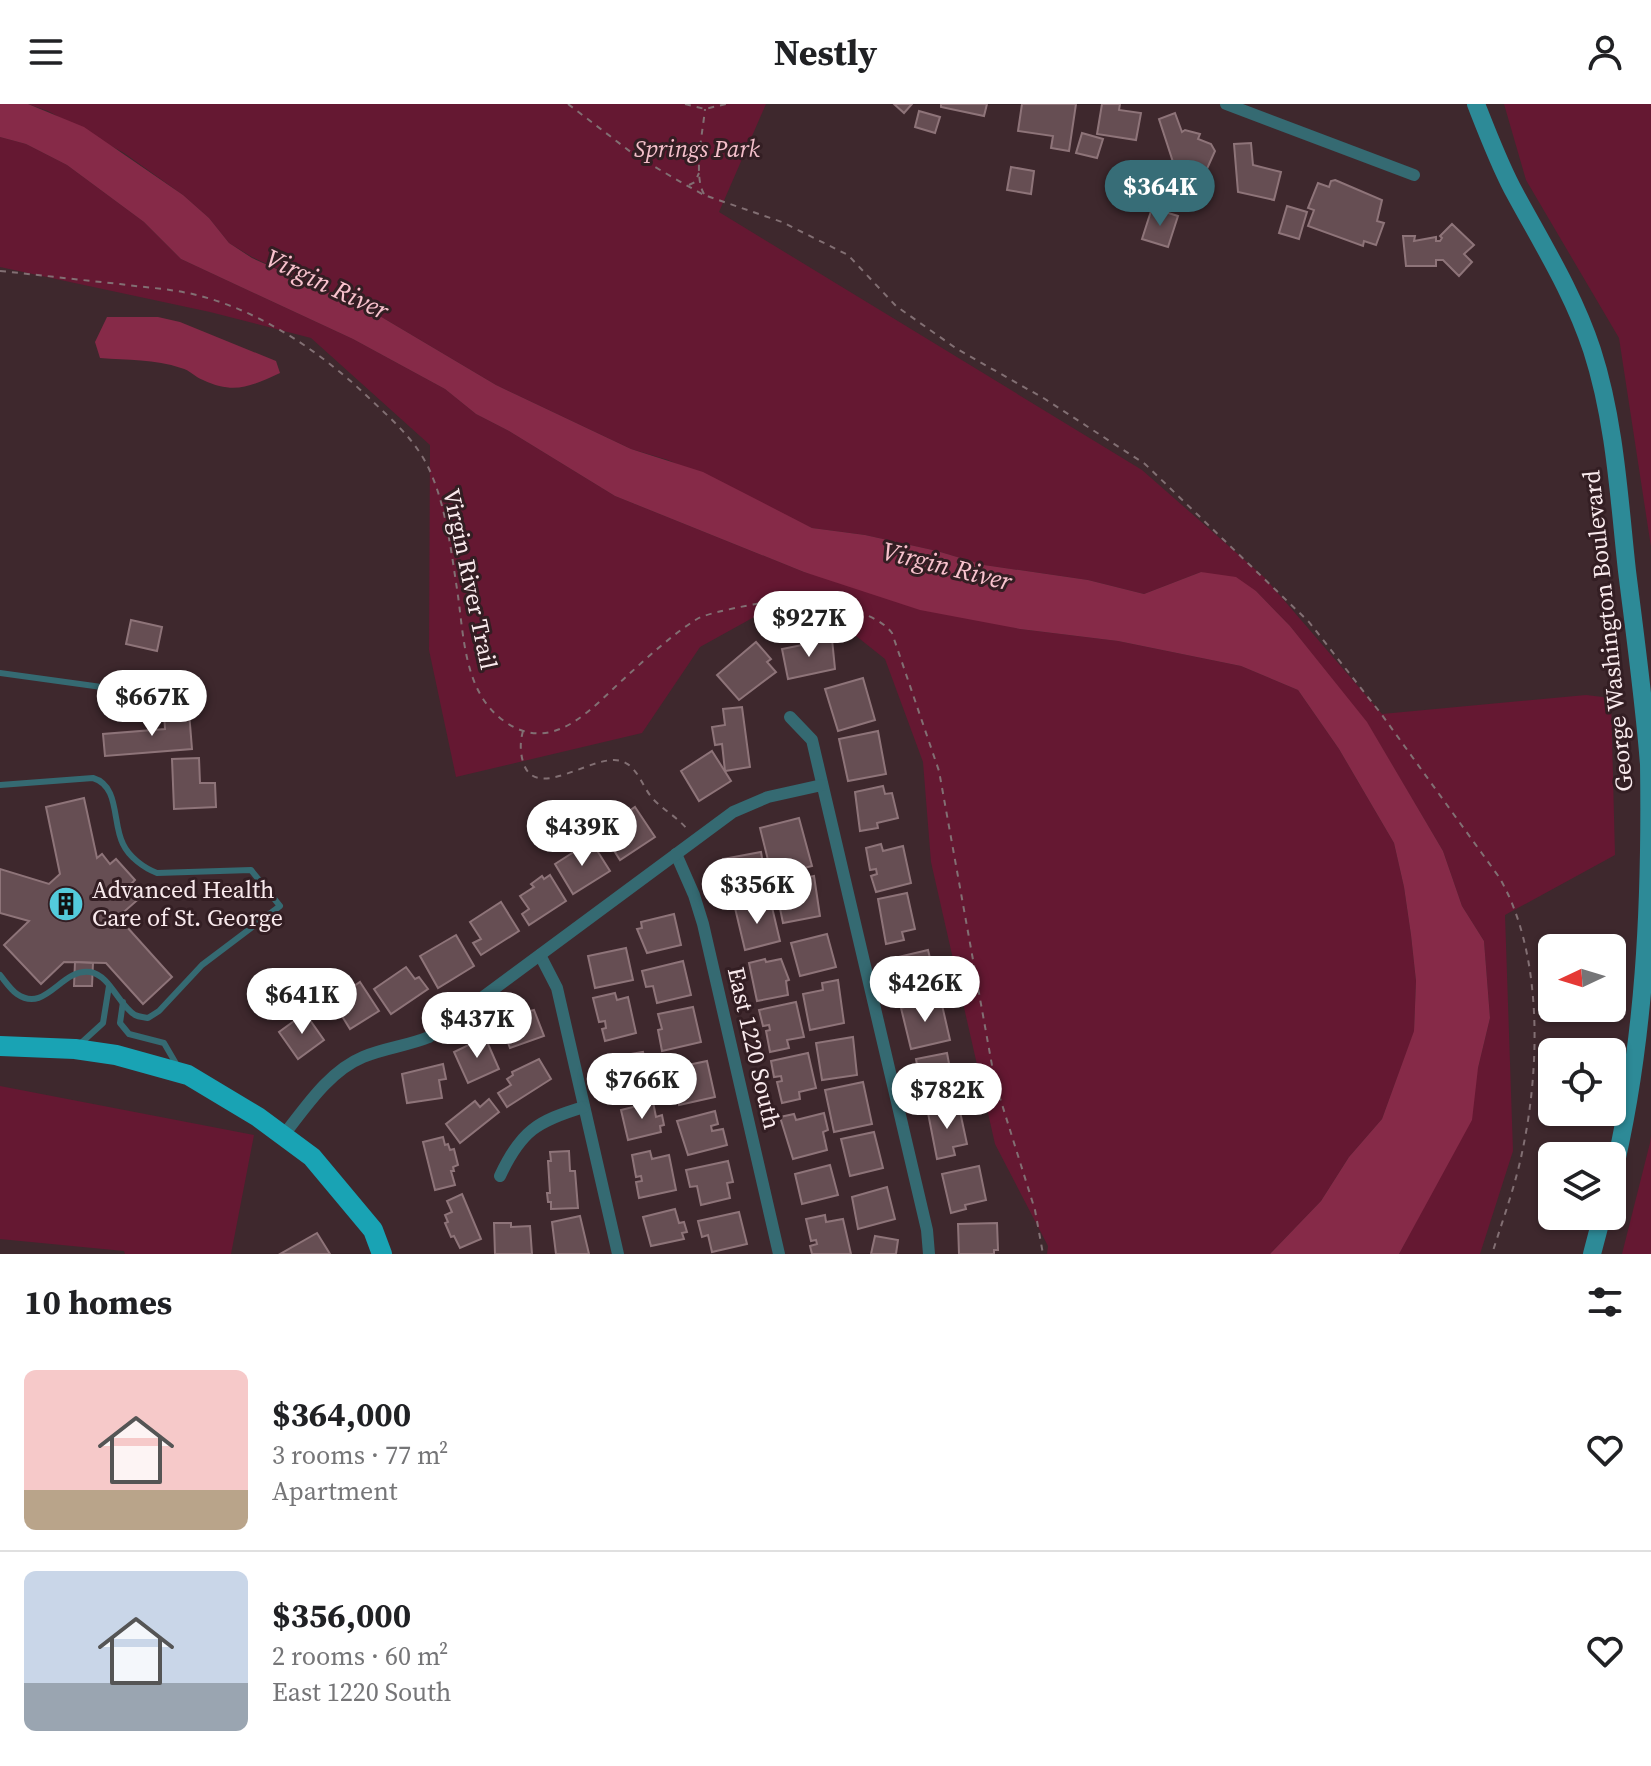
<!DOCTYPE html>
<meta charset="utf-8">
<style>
:root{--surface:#fff;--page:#f2f2f2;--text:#202124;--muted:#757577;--line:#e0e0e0;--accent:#376d77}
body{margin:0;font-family:"Source Serif 4",serif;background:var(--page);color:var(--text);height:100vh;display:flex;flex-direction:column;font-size:30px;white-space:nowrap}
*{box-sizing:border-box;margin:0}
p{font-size:26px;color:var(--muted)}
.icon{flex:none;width:44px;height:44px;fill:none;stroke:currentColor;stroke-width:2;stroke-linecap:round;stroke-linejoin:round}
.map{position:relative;height:1150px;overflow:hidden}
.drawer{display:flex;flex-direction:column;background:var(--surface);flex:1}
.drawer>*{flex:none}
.needle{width:52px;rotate:266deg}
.fabs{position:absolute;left:1538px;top:830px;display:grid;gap:16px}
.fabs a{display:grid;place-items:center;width:88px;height:88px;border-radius:12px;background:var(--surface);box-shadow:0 2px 6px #0004;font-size:40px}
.price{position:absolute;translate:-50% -68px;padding:0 18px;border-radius:28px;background:#fff;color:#222;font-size:26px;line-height:52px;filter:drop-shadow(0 2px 4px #0008)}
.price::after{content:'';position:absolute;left:50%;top:48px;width:24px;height:18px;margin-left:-12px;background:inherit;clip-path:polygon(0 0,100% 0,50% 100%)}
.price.on{background:var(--accent);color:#fff}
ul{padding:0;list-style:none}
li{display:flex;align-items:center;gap:24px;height:200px;padding:0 24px}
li+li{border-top:2px solid var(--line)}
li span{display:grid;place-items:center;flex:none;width:224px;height:160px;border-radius:12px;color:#555}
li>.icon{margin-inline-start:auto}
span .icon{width:96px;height:96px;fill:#fffc;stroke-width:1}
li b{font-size:34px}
h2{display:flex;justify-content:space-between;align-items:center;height:96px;padding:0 24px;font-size:34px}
header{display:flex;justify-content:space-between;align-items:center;height:104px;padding:0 24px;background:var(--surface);font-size:36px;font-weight:700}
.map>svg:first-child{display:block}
.green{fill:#651832}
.water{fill:#862a48}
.building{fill:#664e53;stroke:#8e7479;stroke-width:2}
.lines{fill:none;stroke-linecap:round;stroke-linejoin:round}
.path{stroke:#826f73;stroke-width:2;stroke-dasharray:6 6;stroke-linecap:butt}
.lane{stroke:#356a72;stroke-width:6}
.street{stroke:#356a72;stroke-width:12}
.secondary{stroke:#2d8a97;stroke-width:18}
.primary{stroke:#19a3b4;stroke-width:20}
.labels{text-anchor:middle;stroke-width:6;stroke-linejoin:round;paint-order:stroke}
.park-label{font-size:24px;font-style:italic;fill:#f4bfca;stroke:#331e23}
.street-label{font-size:24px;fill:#f9eaed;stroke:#331e23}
.poi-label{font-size:24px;fill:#f9eaed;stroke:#331e23;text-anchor:start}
.water-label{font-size:26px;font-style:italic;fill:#f9c3ce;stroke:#331e23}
</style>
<header><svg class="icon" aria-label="menu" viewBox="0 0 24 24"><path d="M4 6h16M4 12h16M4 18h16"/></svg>Nestly<svg class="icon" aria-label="person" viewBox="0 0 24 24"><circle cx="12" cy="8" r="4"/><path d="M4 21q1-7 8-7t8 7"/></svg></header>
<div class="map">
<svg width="1651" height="1150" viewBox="0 0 1651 1150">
<rect width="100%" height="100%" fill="#3e282d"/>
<!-- green -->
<g class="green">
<path d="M 28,0 L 766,0 L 719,108 L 1142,366 L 1264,473 L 1382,610 L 1586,591 L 1611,594 L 1615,751 L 1505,811 L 1513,1047 L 1480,1150 L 1399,1150 L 1436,1080 L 1478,964 L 1490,914 L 1484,837 L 1462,802 L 1443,747 L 1367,619 L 1290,522 L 1256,487 L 1201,468 L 1144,490 L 1088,476 L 984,461 L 937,447 L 865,431 L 812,424 L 668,356 L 631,345 L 496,281 L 373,208 L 252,153 L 229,139 L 209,114 L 183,91 L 124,49 L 48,7 Z"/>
<path d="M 1504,0 L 1651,0 L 1651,443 L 1619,234 L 1526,76 Z"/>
<path d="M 0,33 L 26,40 L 67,61 L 144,118 L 181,155 L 353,235 L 445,285 L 476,310 L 509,327 L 615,392 L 804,468 L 1020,525 L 1118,537 L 1241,562 L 1298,586 L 1339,645 L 1394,739 L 1404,783 L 1411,831 L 1416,877 L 1414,928 L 1382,1015 L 1349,1053 L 1321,1097 L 1270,1150 L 1047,1150 L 1048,1142 L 995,1040 L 931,758 L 923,658 L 885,555 L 826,508 L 756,512 L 700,543 L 642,629 L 456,673 L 429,546 L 430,341 L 311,234 L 210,208 L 0,163 Z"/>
<path d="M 0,982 L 254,1031 L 231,1150 L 125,1150 L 124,1147 L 0,1135 Z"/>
<path d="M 1651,1031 L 1651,1150 L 1622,1150 L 1650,1039 Z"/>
</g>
<!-- water -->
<g class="water">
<path d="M 0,0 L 28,0 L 84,23 L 183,91 L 209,114 L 229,139 L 252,154 L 373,208 L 496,281 L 631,345 L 703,368 L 812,424 L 865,431 L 937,447 L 984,461 L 1088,476 L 1144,490 L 1201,468 L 1236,473 L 1256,487 L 1290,522 L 1367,618 L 1443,747 L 1462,802 L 1484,837 L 1490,914 L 1478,964 L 1472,1016 L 1399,1150 L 1270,1150 L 1321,1097 L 1349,1053 L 1382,1015 L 1414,927 L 1416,877 L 1411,831 L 1404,783 L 1394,739 L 1339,645 L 1298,586 L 1241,562 L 1118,537 L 1020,525 L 920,506 L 804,468 L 615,392 L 509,327 L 476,310 L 445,285 L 353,235 L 181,155 L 144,118 L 67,61 L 26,40 L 0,33 Z"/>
<path d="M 107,213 L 158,213 L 180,218 L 276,257 L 280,269 C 251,282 235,291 203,276 C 195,273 190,266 181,264 C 155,255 127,256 100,254 L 95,238 Z"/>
</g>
<!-- building -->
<g class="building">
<path d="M 894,0 L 912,0 L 904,9 Z"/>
<path d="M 941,0 L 987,0 L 984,12 L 941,3 Z"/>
<path d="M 1022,0 L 1076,0 L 1069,47 L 1051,44 L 1053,32 L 1018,27 Z"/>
<path d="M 1102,0 L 1120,0 L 1119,6 L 1141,9 L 1136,36 L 1097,30 Z"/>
<path d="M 919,7 L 940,13 L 935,29 L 915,23 Z"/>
<path d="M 1175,9 L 1182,28 L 1185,26 L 1200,30 L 1198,35 L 1211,40 L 1215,47 L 1202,76 L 1198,74 L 1196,82 L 1187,79 L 1191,67 L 1174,61 L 1159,15 Z"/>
<path d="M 1082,29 L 1103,35 L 1097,54 L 1076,49 Z"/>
<path d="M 1251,39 L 1253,61 L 1281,68 L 1274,96 L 1238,88 L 1234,40 Z"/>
<path d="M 1011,63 L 1034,67 L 1031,90 L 1007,86 Z"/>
<path d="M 1335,76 L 1382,96 L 1377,117 L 1384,119 L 1376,141 L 1364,137 L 1363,142 L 1308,122 L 1314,106 L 1308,104 L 1318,79 L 1329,83 L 1331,77 Z"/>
<path d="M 1287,102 L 1307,108 L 1299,135 L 1279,129 Z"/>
<path d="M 1152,104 L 1178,112 L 1168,143 L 1142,135 Z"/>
<path d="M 1452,120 L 1474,141 L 1464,150 L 1472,158 L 1459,172 L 1443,156 L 1436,156 L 1436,162 L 1406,162 L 1403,132 L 1415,132 L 1414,137 L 1436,133 L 1436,137 L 1440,137 L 1442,134 L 1440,132 Z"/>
<path d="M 131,516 L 162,523 L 157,547 L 126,540 Z"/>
<path d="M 832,535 L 835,565 L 788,575 L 782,545 Z"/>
<path d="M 756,538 L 771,555 L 767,558 L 776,568 L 739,596 L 717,571 Z"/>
<path d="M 863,574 L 875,616 L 838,627 L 825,585 Z"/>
<path d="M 742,603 L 750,663 L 725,667 L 722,640 L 715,641 L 712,623 L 725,621 L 723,605 Z"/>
<path d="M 189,608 L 192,645 L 105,652 L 103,630 L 165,625 L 164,609 Z"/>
<path d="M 878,627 L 886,670 L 848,677 L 839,635 Z"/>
<path d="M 712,647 L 731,677 L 699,697 L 681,667 Z"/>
<path d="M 199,654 L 200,679 L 215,679 L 216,703 L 174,705 L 172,655 Z"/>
<path d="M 883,682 L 885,690 L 892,689 L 898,714 L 877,719 L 878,724 L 860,727 L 855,688 Z"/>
<path d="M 84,694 L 97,754 L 102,750 L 110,760 L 116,755 L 135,776 L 131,780 L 142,792 L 118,813 L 172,873 L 143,900 L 106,859 L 64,858 L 41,880 L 4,841 L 29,817 L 0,809 L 0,765 L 49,780 L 60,770 L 46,703 Z"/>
<path d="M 635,703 L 655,733 L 620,756 L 601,726 Z"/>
<path d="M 799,714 L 812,762 L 772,772 L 760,724 Z"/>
<path d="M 591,737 L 610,767 L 573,790 L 555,760 Z"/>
<path d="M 881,740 L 883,747 L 903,742 L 911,779 L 876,788 L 871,772 L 877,770 L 876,765 L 870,766 L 866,744 Z"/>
<path d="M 761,748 L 767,783 L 733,789 L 730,775 L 726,775 L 723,755 Z"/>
<path d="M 550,771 L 566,797 L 529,821 L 522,810 L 529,805 L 520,792 L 534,783 L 531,780 L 542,772 L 544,775 Z"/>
<path d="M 814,772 L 820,812 L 783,819 L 775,780 Z"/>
<path d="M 907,789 L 915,825 L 902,828 L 904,836 L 886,840 L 878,795 Z"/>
<path d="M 501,798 L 519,827 L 481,851 L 473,839 L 481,835 L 470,818 Z"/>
<path d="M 753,799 L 754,804 L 771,799 L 780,837 L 745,846 L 735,804 Z"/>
<path d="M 674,810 L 681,841 L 647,849 L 637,825 L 642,824 L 641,818 Z"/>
<path d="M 827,830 L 836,863 L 800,872 L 791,839 Z"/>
<path d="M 456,831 L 474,862 L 438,884 L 420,852 Z"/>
<path d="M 626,844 L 633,876 L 595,884 L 588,852 Z"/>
<path d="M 928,846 L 938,887 L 900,896 L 890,855 Z"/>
<path d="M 765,855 L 766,858 L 781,855 L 789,876 L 786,877 L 788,891 L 757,897 L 749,859 Z"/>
<path d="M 683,857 L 691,891 L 657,899 L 653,882 L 646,883 L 642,867 Z"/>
<path d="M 75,858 L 93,859 L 92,882 L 74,882 Z"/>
<path d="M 406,863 L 415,875 L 419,873 L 428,885 L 391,910 L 374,885 Z"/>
<path d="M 838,876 L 844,919 L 810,926 L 803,890 L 823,886 L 822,879 Z"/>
<path d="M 360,878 L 379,907 L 350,925 L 332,896 L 339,891 L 337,888 L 346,882 L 348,886 Z"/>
<path d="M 615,889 L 617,896 L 628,893 L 636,929 L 605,937 L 602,925 L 606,924 L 605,917 L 599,918 L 593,894 Z"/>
<path d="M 937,895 L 939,902 L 942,901 L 950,936 L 911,945 L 901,904 Z"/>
<path d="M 796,898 L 804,933 L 787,936 L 789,944 L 770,948 L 766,927 L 770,926 L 769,921 L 763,922 L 759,906 Z"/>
<path d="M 693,903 L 701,938 L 662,947 L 658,926 L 662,925 L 658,910 Z"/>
<path d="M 534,906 L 544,932 L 510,944 L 499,915 Z"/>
<path d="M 305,909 L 324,936 L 298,955 L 279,928 Z"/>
<path d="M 485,933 L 499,965 L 468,979 L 454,948 Z"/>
<path d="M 853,933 L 857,971 L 822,976 L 816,939 Z"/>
<path d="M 643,948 L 647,962 L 651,961 L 652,980 L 616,988 L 608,954 Z"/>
<path d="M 808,949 L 816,984 L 799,988 L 800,995 L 782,999 L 777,978 L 782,977 L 781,972 L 774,973 L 771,957 Z"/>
<path d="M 947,949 L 954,986 L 940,988 L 941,996 L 924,1000 L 916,955 Z"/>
<path d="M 539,955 L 551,975 L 507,1003 L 498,989 L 511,981 L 507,975 L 513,971 L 512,968 Z"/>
<path d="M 707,957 L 715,993 L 679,1001 L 675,982 L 668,984 L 664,966 Z"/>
<path d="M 443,960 L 446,975 L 439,976 L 442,994 L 407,999 L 402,970 Z"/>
<path d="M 863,978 L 872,1020 L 834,1028 L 825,986 Z"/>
<path d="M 489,995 L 499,1008 L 460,1039 L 446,1020 L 475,997 L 480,1003 Z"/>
<path d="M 653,998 L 656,1013 L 662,1011 L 664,1021 L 660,1022 L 661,1028 L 628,1036 L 621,1006 Z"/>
<path d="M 959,1003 L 967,1040 L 953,1043 L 955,1051 L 937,1055 L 928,1009 Z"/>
<path d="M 715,1007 L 718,1020 L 711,1022 L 712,1027 L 723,1025 L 727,1041 L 688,1051 L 677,1017 Z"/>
<path d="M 824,1009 L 828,1026 L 823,1028 L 827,1046 L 793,1055 L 780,1013 L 794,1010 L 796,1016 Z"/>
<path d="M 874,1028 L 883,1064 L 850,1072 L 841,1035 Z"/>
<path d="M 443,1033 L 445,1041 L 448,1040 L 450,1046 L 454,1045 L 458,1061 L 453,1063 L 454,1067 L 451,1067 L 455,1081 L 435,1086 L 423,1038 Z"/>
<path d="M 569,1047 L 570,1067 L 575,1067 L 578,1104 L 551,1105 L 551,1098 L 548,1098 L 547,1089 L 550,1089 L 548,1057 L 551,1057 L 550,1048 Z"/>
<path d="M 650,1047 L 652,1055 L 669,1051 L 676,1086 L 639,1094 L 636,1078 L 642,1077 L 641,1072 L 636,1073 L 632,1051 Z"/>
<path d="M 728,1057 L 733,1078 L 727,1079 L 730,1094 L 701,1101 L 697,1082 L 690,1083 L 686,1066 Z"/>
<path d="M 830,1061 L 838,1091 L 802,1100 L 795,1070 Z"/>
<path d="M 979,1062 L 986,1096 L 965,1101 L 966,1105 L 951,1109 L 942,1070 Z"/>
<path d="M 887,1083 L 895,1115 L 858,1125 L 852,1093 Z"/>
<path d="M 462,1090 L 481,1135 L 460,1144 L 454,1132 L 451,1133 L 445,1119 L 448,1118 L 445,1111 L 452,1108 L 447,1097 Z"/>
<path d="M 675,1105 L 679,1119 L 684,1118 L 687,1128 L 682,1129 L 684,1135 L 651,1142 L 643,1113 Z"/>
<path d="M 739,1108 L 747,1140 L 712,1148 L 708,1131 L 702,1133 L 698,1117 Z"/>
<path d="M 825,1111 L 826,1118 L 843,1115 L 851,1150 L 812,1150 L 810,1142 L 817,1140 L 816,1136 L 811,1137 L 806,1115 Z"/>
<path d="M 580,1112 L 589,1150 L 556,1150 L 552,1118 Z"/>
<path d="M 494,1119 L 511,1119 L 511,1123 L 530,1122 L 532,1150 L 495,1150 Z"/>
<path d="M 997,1119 L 998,1146 L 994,1146 L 994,1150 L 959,1150 L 958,1120 Z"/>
<path d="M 317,1129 L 330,1150 L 280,1150 Z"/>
<path d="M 875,1132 L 898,1136 L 896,1150 L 871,1150 Z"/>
</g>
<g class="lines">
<!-- path -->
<g class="path">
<path d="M 568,0 L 636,52 L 686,81 L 704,91 L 782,118 L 848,151 L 896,202 L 957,245 L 1045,295 L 1145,360 L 1309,518 L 1382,611 L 1499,773 C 1543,848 1540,962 1523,1044 C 1516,1080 1503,1115 1492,1150"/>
<path d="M 685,0 L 705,5 L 726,0"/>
<path d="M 689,81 L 695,78 L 699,69"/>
<path d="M 704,90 C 693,72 703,27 705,5"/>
<path d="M 0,167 C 40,171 80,176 120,180 C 148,184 177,185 204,193 C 265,210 323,250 368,293 C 392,316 416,336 430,367 C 446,403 451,446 457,485 C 464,530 463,588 504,617 C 554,653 593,602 627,572 C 649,552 673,530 697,515 C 709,507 795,492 810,493 C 819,493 830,499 839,502 C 857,507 881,514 892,529 L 939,667 L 995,978 L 1035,1106 L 1043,1150"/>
<path d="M 523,627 C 520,638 520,647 523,658 C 536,701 597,645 624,658 C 639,665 643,685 654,696 C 665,707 677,713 687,725"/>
</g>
<!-- lane -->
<g class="lane">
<path d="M 0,569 L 174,593"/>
<path d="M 0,681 L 93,674 C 120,682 112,719 123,740 C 129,753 144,764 157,769 L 251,766 L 280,802 L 202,861 L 159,907 L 148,914 C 144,913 139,913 135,911 C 119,902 110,871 90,868 C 61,864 46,910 17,890 C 11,886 5,877 0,871"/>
<path d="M 123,898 L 120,919 L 129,930 L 164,939 L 178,963"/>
<path d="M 80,940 L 103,919 L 109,882"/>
</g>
<!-- street -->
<g class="street">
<path d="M 1226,0 L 1414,71"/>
<path d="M 790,613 L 812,636 L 927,1126 L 929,1150"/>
<path d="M 676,750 L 694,791 L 703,820 L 779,1150"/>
<path d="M 540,851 L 557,884 L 618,1150"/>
<path d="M 283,1032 C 305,1004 329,967 363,953 C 384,944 407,942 429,933 L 733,708 L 768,693 L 822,681"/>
<path d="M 500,1072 C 521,1027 537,1017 584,1003"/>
</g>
<!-- secondary -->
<g class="secondary">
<path d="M 1476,0 C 1487,28 1498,57 1512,84 C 1541,138 1573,188 1592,246 C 1615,317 1619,394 1627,467 C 1635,531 1644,596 1649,660 C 1651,799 1645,940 1612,1075"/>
<path d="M 1592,1150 L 1602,1112"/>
</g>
<!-- primary -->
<path class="primary" d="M 0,942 L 75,945 L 116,951 L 188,971 L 258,1013 L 312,1053 L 373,1126 L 382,1150"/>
</g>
<!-- icons -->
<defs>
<symbol id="building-disc" viewBox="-11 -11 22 22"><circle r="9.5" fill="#53cbdc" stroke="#331e23"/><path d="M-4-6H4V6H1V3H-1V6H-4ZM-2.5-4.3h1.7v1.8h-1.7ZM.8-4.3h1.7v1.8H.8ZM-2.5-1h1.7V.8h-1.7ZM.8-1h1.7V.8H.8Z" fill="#111"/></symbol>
</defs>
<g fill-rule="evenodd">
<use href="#building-disc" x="46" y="780" width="40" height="40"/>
</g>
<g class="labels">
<!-- park labels -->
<g class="park-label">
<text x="697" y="53">Springs Park</text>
</g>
<!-- street labels -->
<g class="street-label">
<text transform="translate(470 475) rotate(78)" y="8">Virgin River Trail</text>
<text transform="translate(1608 527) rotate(-96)" y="8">George Washington Boulevard</text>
<text transform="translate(754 944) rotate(77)" y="8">East 1220 South</text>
</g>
<!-- poi labels -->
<g class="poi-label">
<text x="92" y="794">Advanced Health<tspan x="92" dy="28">Care of St. George</tspan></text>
</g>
<!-- water labels -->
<g class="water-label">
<text transform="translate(327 180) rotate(25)" y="9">Virgin River</text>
<text transform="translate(947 462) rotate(14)" y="9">Virgin River</text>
</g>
</g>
</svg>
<div class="fabs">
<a><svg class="needle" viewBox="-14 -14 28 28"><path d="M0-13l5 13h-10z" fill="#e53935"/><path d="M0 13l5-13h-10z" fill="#757577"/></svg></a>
<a><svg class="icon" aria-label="locate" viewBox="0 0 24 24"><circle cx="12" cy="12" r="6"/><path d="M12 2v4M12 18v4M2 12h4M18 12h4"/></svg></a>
<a><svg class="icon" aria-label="layers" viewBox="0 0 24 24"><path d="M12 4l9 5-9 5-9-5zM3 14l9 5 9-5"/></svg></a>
</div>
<b class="price on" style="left:1160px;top:124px">$364K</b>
<b class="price" style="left:809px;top:555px">$927K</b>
<b class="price" style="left:152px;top:634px">$667K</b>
<b class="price" style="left:582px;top:764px">$439K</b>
<b class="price" style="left:757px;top:822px">$356K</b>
<b class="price" style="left:925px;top:920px">$426K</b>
<b class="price" style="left:302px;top:932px">$641K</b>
<b class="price" style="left:477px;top:956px">$437K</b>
<b class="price" style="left:642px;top:1017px">$766K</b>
<b class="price" style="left:947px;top:1027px">$782K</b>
</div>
<section class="drawer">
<h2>10 homes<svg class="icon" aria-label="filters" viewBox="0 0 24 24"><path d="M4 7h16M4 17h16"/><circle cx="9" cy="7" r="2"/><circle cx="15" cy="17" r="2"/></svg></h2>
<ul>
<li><span style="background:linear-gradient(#f6c9c9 75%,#b9a48a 0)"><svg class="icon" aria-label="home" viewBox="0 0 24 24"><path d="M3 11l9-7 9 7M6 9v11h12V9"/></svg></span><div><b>$364,000</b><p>3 rooms · 77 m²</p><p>Apartment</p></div><svg class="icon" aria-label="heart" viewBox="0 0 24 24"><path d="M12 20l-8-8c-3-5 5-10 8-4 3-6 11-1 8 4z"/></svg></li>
<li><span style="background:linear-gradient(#c9d6e8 70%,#9aa5b1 0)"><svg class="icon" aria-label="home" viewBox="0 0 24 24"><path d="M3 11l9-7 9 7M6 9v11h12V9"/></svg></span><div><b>$356,000</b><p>2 rooms · 60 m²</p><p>East 1220 South</p></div><svg class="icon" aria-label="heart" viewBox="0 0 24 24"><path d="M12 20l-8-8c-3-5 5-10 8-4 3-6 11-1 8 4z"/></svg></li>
</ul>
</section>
